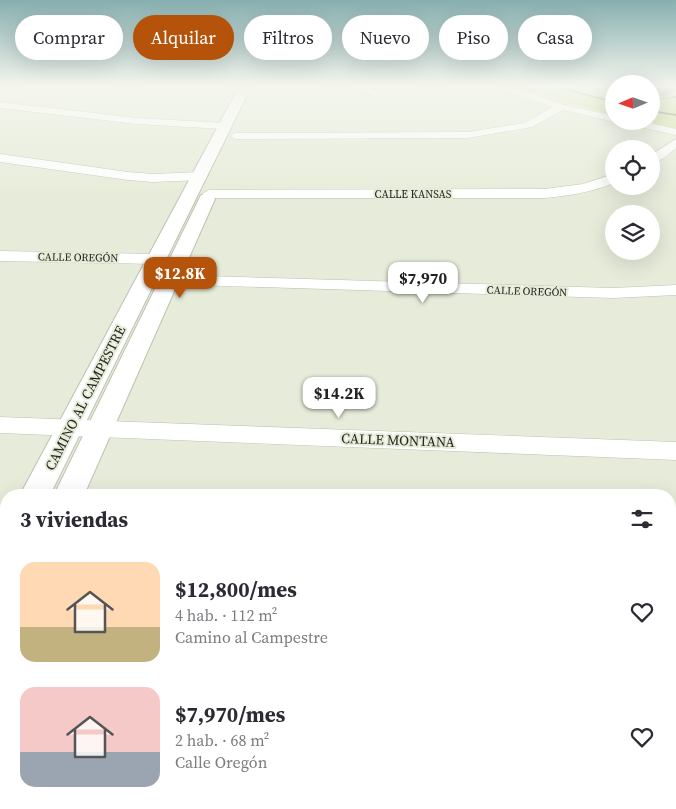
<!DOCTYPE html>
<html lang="es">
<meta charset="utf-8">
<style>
:root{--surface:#fff;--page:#f2f2f3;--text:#2b2b33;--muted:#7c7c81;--accent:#b45309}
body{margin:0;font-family:"Source Serif 4",serif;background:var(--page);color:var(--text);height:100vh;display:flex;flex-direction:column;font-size:19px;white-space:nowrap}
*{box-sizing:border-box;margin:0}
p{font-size:16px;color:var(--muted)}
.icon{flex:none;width:28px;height:28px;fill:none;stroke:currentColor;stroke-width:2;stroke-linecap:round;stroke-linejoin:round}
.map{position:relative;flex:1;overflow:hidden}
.sheet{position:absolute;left:0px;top:489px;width:676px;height:321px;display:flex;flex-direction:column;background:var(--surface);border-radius:20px 20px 0 0;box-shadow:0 5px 20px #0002}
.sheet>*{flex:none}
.guide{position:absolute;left:15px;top:15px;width:646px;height:45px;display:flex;gap:10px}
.needle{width:32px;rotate:268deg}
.buttons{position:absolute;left:605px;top:75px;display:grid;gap:10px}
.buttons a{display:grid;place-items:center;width:55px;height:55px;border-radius:50%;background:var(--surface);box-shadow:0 5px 20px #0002;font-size:25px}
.price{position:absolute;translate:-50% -42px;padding:0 11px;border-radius:10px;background:#fff;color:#222;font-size:16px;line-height:32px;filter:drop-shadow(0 1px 2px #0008)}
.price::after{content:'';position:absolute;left:50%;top:30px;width:15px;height:11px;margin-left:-8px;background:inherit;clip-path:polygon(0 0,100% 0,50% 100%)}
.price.on{background:var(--accent);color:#fff}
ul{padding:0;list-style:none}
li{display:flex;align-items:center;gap:15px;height:125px;padding:0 20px}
li span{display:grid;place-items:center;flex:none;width:140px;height:100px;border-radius:15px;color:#555}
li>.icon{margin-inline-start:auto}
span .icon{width:60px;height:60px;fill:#fffc;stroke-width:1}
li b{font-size:21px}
h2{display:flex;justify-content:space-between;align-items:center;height:60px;padding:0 20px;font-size:21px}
.tag{padding:0 18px;border-radius:22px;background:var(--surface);box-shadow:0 5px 20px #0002;font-size:18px;line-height:45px}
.tag.on{background:var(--accent);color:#fff}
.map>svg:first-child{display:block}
.green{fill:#d2e39a}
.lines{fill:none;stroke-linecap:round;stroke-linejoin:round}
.stream{fill:#748049;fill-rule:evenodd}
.minor-casing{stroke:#bdc2b0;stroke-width:1}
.tertiary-casing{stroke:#bdc2b0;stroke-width:2}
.path{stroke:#8e9285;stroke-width:2;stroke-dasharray:2 1;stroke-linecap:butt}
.minor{fill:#fff;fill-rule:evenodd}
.tertiary{fill:#fff;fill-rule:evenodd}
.wall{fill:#c096ce}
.shaded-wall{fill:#9c7aa8}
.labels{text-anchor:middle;stroke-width:4;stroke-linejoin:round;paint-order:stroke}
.far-street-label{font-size:11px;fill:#24261f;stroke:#e6ecd9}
.street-label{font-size:14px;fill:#24261f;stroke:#e6ecd9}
</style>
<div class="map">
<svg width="676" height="809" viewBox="0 0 676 809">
<rect width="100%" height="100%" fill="#e6ecd9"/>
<!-- green -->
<g class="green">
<path d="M 517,87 L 610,87 L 614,90 L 614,116 Z"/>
<path d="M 676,95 L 676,130 L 637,121 L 651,121 L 651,97 Z"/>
</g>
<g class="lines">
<!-- stream -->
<g class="stream">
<path d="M 560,87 L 614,101 L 614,103 L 554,87 Z"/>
<path d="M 651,110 L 676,114 L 676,116 L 651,112 Z"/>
</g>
<defs>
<g id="minor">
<path d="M 352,87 L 367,87 L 380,94 L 375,97 Z"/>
<path d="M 496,87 L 512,87 L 565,105 L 614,116 L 614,121 L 618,121 L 614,122 L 563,110 L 532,127 L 468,138 L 236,139 L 230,136 L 236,133 L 468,132 L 524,123 L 553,107 Z"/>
<path d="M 0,102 L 137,118 L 225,123 L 231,126 L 225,129 L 137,124 L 0,108 Z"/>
<path d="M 621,121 L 642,121 L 676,129 L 676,135 L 622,123 Z"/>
<path d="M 676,139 L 676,148 L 664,158 L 651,164 L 651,155 Z"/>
<path d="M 0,154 L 128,172 L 153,174 L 200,172 L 206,176 L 200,180 L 153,182 L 128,180 L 0,162 Z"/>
<path d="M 614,174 L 614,183 C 592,192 568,196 545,198 L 209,198 L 202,194 L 209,190 L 545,189 L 583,184 Z"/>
<path d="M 0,251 L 157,254 L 163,256 L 165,259 L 163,262 L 157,264 L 0,261 Z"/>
<path d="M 169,275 L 613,288 L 676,285 L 676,295 L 613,298 L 163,284 L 161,280 L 163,276 Z"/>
<path d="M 0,417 L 676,442 L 676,460 L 0,433 Z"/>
<rect x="0" y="703" width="6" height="32"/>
<rect x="670" y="753" width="6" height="34"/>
<path d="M 0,764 L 6,766 L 6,801 L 0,800 Z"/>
<path d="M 307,804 L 421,804 L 423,809 L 309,809 Z"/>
<path d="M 628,804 L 664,804 L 666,809 L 630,809 Z"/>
</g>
<g id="tertiary">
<path d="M 239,87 L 251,87 L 50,495 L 20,495 Z"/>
<path d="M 207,194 L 213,195 L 215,199 L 84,495 L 54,495 L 199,199 L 201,195 Z"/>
<path d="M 6,536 L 6,576 L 0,579 L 0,538 Z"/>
<path d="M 6,613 L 6,660 L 0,663 L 0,615 Z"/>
</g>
</defs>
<!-- minor casing -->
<use href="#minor" class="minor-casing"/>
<!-- tertiary casing -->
<use href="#tertiary" class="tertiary-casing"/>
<!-- path -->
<g class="path">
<path d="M 605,87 L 614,91"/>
<path d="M 668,87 L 676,91"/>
<path d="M 651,99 L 676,97"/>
</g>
<!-- minor -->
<use href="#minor" class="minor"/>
<!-- tertiary -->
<use href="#tertiary" class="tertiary"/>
</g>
<!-- wall -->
<path class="wall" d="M 607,87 L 614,87 L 614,91 Z"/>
<!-- shaded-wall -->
<path class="shaded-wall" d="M 651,87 L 675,87 L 671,95 L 651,97 Z"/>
<!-- sky -->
<linearGradient id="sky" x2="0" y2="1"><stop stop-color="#87afb0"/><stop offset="0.43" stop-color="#f4f6ee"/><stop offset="1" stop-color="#f4f6ee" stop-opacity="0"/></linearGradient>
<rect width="676" height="201" fill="url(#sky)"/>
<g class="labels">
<!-- far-street labels -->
<g class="far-street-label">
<text x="413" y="198">CALLE KANSAS</text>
<text transform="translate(78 257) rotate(1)" y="4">CALLE OREGÓN</text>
<text transform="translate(527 291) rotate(2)" y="4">CALLE OREGÓN</text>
</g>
<!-- street labels -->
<g class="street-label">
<text transform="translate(85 398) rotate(-63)" y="5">CAMINO AL CAMPESTRE</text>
<text transform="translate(398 440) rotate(2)" y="5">CALLE MONTANA</text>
</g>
</g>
</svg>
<div class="buttons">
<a><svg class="needle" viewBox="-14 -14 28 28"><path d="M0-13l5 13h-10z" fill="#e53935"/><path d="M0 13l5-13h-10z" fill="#7c7c81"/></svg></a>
<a><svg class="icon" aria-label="locate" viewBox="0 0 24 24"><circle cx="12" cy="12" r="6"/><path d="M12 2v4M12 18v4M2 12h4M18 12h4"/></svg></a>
<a><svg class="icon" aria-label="layers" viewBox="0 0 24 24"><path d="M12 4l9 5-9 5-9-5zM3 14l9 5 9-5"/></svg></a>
</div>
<b class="price on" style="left:180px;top:299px">$12.8K</b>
<b class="price" style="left:423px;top:304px">$7,970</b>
<b class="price" style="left:339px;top:419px">$14.2K</b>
<div class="guide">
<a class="tag">Comprar</a>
<a class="tag on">Alquilar</a>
<a class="tag">Filtros</a>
<a class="tag">Nuevo</a>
<a class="tag">Piso</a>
<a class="tag">Casa</a>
</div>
<section class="sheet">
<h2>3 viviendas<svg class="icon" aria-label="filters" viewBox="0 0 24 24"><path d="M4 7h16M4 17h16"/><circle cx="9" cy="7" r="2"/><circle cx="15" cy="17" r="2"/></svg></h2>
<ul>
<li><span style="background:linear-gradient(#ffd9b3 65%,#c2b280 0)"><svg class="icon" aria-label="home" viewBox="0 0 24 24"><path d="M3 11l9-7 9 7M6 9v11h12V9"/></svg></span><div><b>$12,800/mes</b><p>4 hab. · 112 m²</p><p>Camino al Campestre</p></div><svg class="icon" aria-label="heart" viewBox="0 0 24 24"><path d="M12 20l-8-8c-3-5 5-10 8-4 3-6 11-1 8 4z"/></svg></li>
<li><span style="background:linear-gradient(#f6c9c9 65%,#9aa5b1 0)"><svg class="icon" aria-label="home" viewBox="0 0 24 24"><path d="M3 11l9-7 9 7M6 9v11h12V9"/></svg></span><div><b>$7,970/mes</b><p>2 hab. · 68 m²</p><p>Calle Oregón</p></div><svg class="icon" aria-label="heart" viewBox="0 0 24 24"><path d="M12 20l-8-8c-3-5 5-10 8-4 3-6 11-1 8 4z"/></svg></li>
</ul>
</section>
</div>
